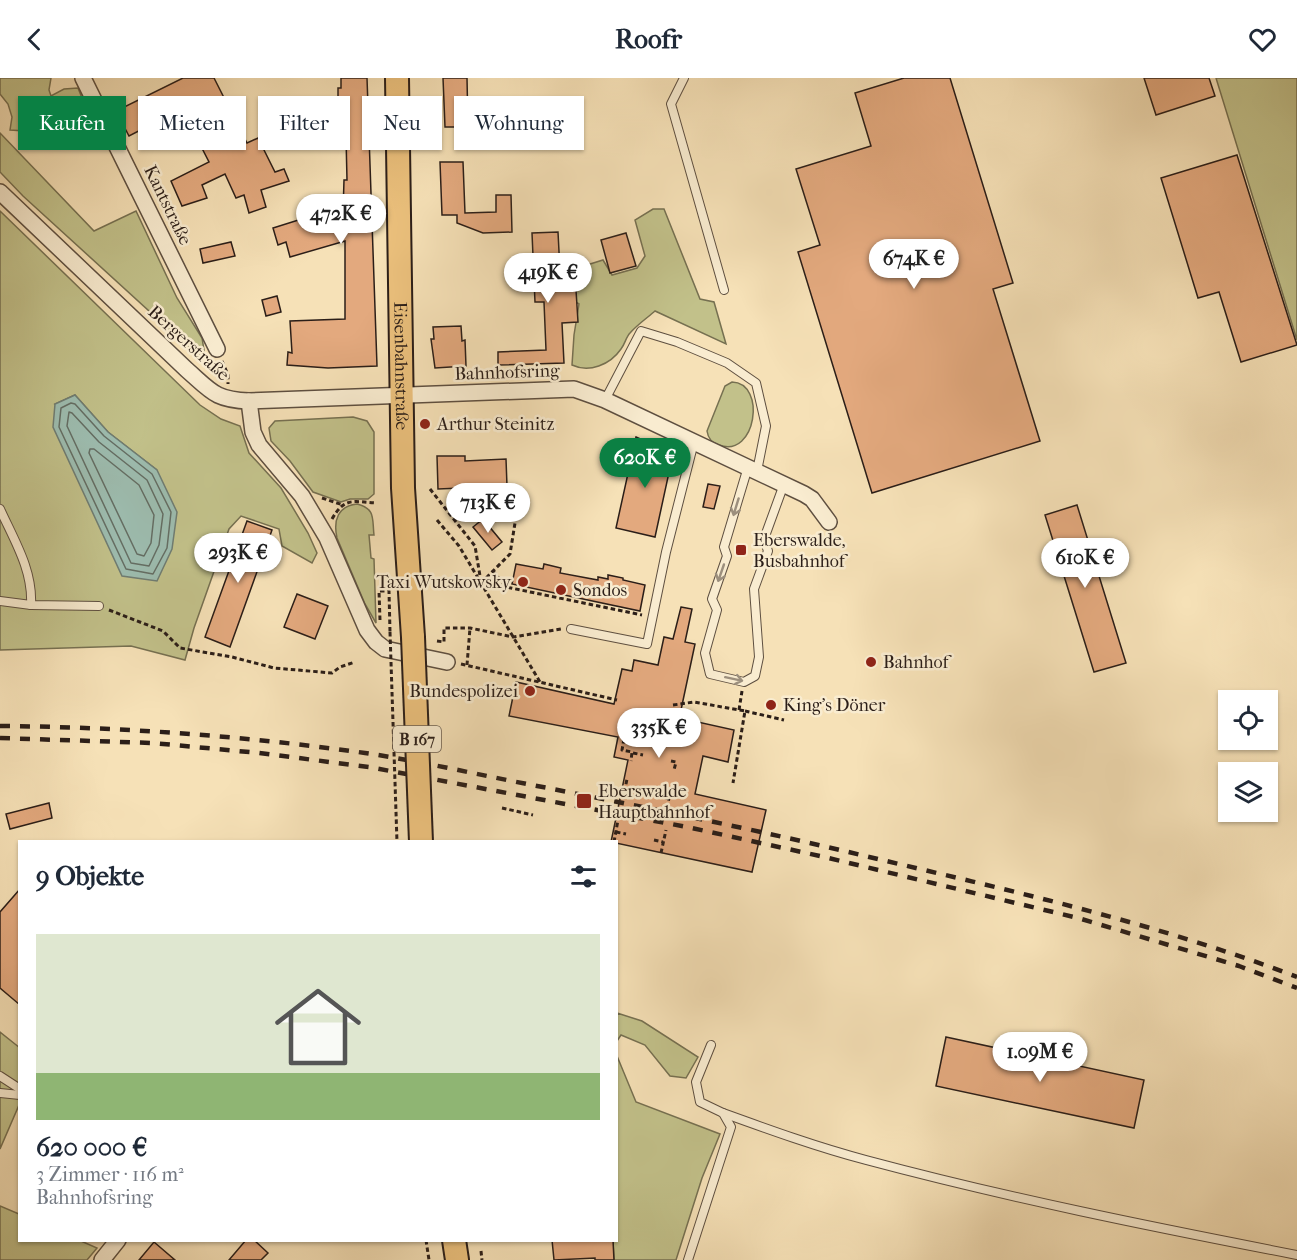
<!DOCTYPE html>
<html lang="de">
<meta charset="utf-8">
<style>
:root{--surface:#fff;--page:#f6f6f7;--text:#1f2937;--muted:#747a83;--line:#e0e1e3;--accent:#0b8043}
body{margin:0;font-family:"IM FELL French Canon",serif;background:var(--page);color:var(--text);height:100vh;display:flex;flex-direction:column;font-size:22px;white-space:nowrap}
*{box-sizing:border-box;margin:0}
p{font-size:20px;color:var(--muted)}
.icon{flex:none;width:33px;height:33px;fill:none;stroke:currentColor;stroke-width:2;stroke-linecap:round;stroke-linejoin:round}
.map{position:relative;flex:1;overflow:hidden}
.side{position:absolute;left:18px;top:762px;width:600px;height:402px;display:flex;flex-direction:column;background:var(--surface);border-radius:0px;box-shadow:0 2px 4px #0004}
.side>*{flex:none}
.banner{position:absolute;left:18px;top:18px;width:600px;height:54px;display:flex;gap:12px}
.fabs{position:absolute;left:1218px;top:612px;display:grid;gap:12px}
.fabs a{display:grid;place-items:center;width:60px;height:60px;border-radius:0px;background:var(--surface);box-shadow:0 2px 4px #0004;font-size:30px}
.price{position:absolute;translate:-50% -51px;padding:0 14px;border-radius:21px;background:#fff;color:#222;font-size:20px;line-height:39px;filter:drop-shadow(0 2px 3px #0008)}
.price::after{content:'';position:absolute;left:50%;top:36px;width:18px;height:14px;margin-left:-9px;background:inherit;clip-path:polygon(0 0,100% 0,50% 100%)}
.price.selected{background:var(--accent);color:#fff}
ul{padding:0;list-style:none}
li{display:grid;align-content:center;gap:12px;height:318px;padding:0 18px}
li+li{border-top:2px solid var(--line)}
li span{display:grid;place-items:center;height:186px;border-radius:0px;color:#555}
li>.icon{margin-inline-start:auto}
span .icon{width:108px;height:108px;fill:#fffc;stroke-width:1}
li b{font-size:26px}
h2{display:flex;justify-content:space-between;align-items:center;height:72px;padding:0 18px;font-size:26px}
.chip{padding:0 21px;border-radius:0px;background:var(--surface);box-shadow:0 2px 4px #0004;font-size:21px;line-height:54px}
.chip.selected{background:var(--accent);color:#fff}
header{display:flex;justify-content:space-between;align-items:center;height:78px;padding:0 18px;background:var(--surface);font-size:27px;font-weight:700}
.map>svg:first-child{display:block}
.green{fill:#c2c18a;stroke:#767051;stroke-width:1.5;fill-rule:evenodd}
.water{fill:#9dbdb0;stroke:#6f7d73;stroke-width:1.5}
.lines{fill:none;stroke-linecap:round;stroke-linejoin:round}
.shore{stroke:#646e64;stroke-width:1.5}
.building{fill:#e3a97e;stroke:#2b1e18;stroke-width:1.5}
.service-casing{stroke:#5e4f40;stroke-width:10}
.minor-casing{stroke:#5e4f40;stroke-width:18}
.primary-casing{stroke:#2b1e18;stroke-width:26}
.path{stroke:#2b1e18;stroke-width:3;stroke-dasharray:4.5 3;stroke-linecap:butt}
.service{stroke:#f9ecd0;stroke-width:8}
.minor{stroke:#f9ecd0;stroke-width:15}
.primary{stroke:#ebc07c;stroke-width:22}
.rail{stroke:#2b1e18;stroke-width:4.5;stroke-dasharray:10 10;stroke-linecap:butt}
.primary-bridge-casing{stroke:#2b1e18;stroke-width:26;stroke-linecap:butt}
.path-bridge{stroke:#2b1e18;stroke-width:3;stroke-dasharray:4.5 3;stroke-linecap:butt}
.primary-bridge{stroke:#ebc07c;stroke-width:22}
.oneway{stroke:#9c8f7d}
.poi-dot{fill:#8f2418;stroke:#f9ecd0;stroke-width:2}
.labels{text-anchor:middle;stroke-width:5;stroke-linejoin:round;paint-order:stroke}
.shield{fill:#f9ecd0;stroke:#695c4f;stroke-width:1.5}
.shield-label{font-size:16px;font-weight:bold;fill:#2b1e18}
.street-label{font-size:18px;fill:#2b1e18;stroke:#f9ecd0}
.poi-label{font-size:18px;fill:#2b1e18;stroke:#f9ecd0;text-anchor:start}
</style>
<header><svg class="icon" aria-label="back" viewBox="0 0 24 24"><path d="M15 5l-7 7 7 7"/></svg>Roofr<svg class="icon" aria-label="heart" viewBox="0 0 24 24"><path d="M12 20l-8-8c-3-5 5-10 8-4 3-6 11-1 8 4z"/></svg></header>
<div class="map">
<svg width="1297" height="1182" viewBox="0 0 1297 1182">
<rect width="100%" height="100%" fill="#f6e1b7"/>
<filter id="stains"><feTurbulence type="fractalNoise" baseFrequency=".00333" numOctaves="4"/><feColorMatrix values="0 0 0 0 .2 0 0 0 0 .09 0 0 0 0 .02 0 0 0 .5 -.17"/></filter>
<radialGradient id="worn" r=".72"><stop offset=".6" stop-color="#630" stop-opacity="0"/><stop offset="1" stop-color="#630" stop-opacity=".3"/></radialGradient>
<!-- green -->
<g class="green">
<path d="M 0,0 L 51,0 L 49,12 L 51,18 L 64,11 L 78,10 L 88,35 L 101,56 L 94,68 L 86,69 C 77,52 67,37 49,29 L 25,53 L 10,52 L 12,39 L 8,26 L 0,16 Z"/>
<path d="M 1216,0 L 1297,0 L 1297,262 Z"/>
<path d="M 0,55 L 94,153 L 136,133 L 177,220 L 202,260 L 205,278 L 194,274 L 23,118 L 0,94 Z"/>
<path d="M 653,131 L 664,131 L 700,221 L 714,224 L 726,266 L 655,233 C 647,240 637,247 630,255 C 626,259 625,266 621,271 C 610,287 589,295 572,287 L 574,257 L 579,226 L 569,220 L 574,191 L 603,182 L 612,197 L 637,190 L 645,178 L 635,142 Z"/>
<path d="M 0,133 L 200,327 L 221,341 L 240,348 L 249,375 L 281,410 L 308,455 L 317,475 L 312,485 L 282,468 L 279,451 L 241,438 L 229,451 L 194,550 L 185,582 L 131,568 L 0,572 ZM 75,317 L 108,354 L 157,392 L 55,326 Z"/>
<path d="M 732,304 C 767,305 756,381 719,367 C 712,365 708,360 707,353 L 725,308 Z"/>
<path d="M 353,339 L 367,343 L 374,354 L 374,416 L 368,421 L 350,421 L 341,424 L 313,414 L 290,383 L 271,363 L 269,350 L 275,343 Z"/>
<path d="M 357,426 C 376,431 372,440 374,457 L 369,457 L 371,480 L 374,481 L 376,545 L 365,526 L 337,460 C 333,442 338,428 357,426 Z"/>
<path d="M 617,935 L 642,943 L 698,979 L 686,1000 L 670,998 L 645,967 L 621,957 L 617,963 Z"/>
<path d="M 0,954 L 20,970 L 19,1027 L 0,1071 Z"/>
<path d="M 617,978 L 636,1024 L 720,1056 L 702,1100 L 676,1182 L 614,1182 L 613,1163 L 616,1162 Z"/>
<path d="M 0,1128 L 19,1136 L 20,1162 L 81,1163 L 97,1170 L 87,1182 L 0,1182 Z"/>
</g>
<!-- water -->
<path class="water" d="M 75,317 L 108,354 L 157,392 L 177,434 L 172,471 L 157,503 L 122,498 L 53,349 L 55,326 Z"/>
<g class="lines">
<!-- shore -->
<g class="shore">
<path d="M 71,325 L 75,326 L 104,358 L 152,396 L 171,434 L 167,470 L 153,496 L 126,491 L 59,349 L 61,330 Z"/>
<path d="M 69,334 L 72,335 L 99,364 L 147,402 L 163,436 L 159,467 L 149,488 L 131,485 L 67,348 Z"/>
<path d="M 90,371 L 94,371 L 139,407 L 154,437 L 151,465 L 144,478 L 137,476 L 89,375 Z"/>
</g>
</g>
<!-- building -->
<g class="building">
<path d="M 183,0 L 214,0 L 247,65 L 258,60 L 275,94 L 284,91 L 289,103 L 261,112 L 266,129 L 249,135 L 244,117 L 236,120 L 225,96 L 202,107 L 207,120 L 182,128 L 171,103 L 209,84 L 189,45 L 164,59 L 156,44 L 129,58 L 116,33 Z"/>
<path d="M 341,0 L 367,0 L 377,288 L 328,290 L 287,287 L 288,274 L 292,275 L 290,243 L 345,241 L 345,163 L 290,179 L 286,164 L 278,167 L 273,150 L 308,139 L 343,135 L 344,102 L 347,102 L 346,59 L 307,60 L 306,40 L 338,38 L 338,10 L 341,10 Z"/>
<path d="M 443,0 L 467,0 L 468,49 L 445,49 Z"/>
<path d="M 904,0 L 950,0 L 1013,205 L 993,211 L 1040,363 L 872,415 L 798,174 L 820,167 L 796,91 L 871,68 L 855,15 Z"/>
<path d="M 1144,0 L 1209,0 L 1215,18 L 1156,37 Z"/>
<path d="M 1237,77 L 1297,267 L 1241,284 L 1219,214 L 1198,220 L 1161,100 Z"/>
<path d="M 440,84 L 463,84 L 465,135 L 496,134 L 496,117 L 511,117 L 512,154 L 483,155 L 457,145 L 457,137 L 442,137 Z"/>
<path d="M 558,154 L 561,212 L 576,212 L 578,244 L 562,245 L 564,285 L 498,287 L 498,274 L 546,272 L 544,224 L 535,224 L 532,155 Z"/>
<path d="M 626,155 L 636,188 L 610,195 L 601,162 Z"/>
<path d="M 231,164 L 235,178 L 203,185 L 200,171 Z"/>
<path d="M 277,218 L 281,234 L 266,238 L 262,222 Z"/>
<path d="M 461,248 L 462,263 L 465,262 L 466,288 L 435,290 L 431,261 L 434,261 L 433,249 Z"/>
<path d="M 636,359 L 673,376 L 655,459 L 616,450 Z"/>
<path d="M 437,378 L 465,378 L 465,383 L 506,381 L 507,408 L 438,411 Z"/>
<path d="M 708,406 L 720,408 L 714,431 L 703,429 Z"/>
<path d="M 1077,427 L 1126,585 L 1094,594 L 1045,437 Z"/>
<path d="M 483,441 L 502,464 L 492,472 L 473,449 Z"/>
<path d="M 247,443 L 272,452 L 230,569 L 205,559 Z"/>
<path d="M 516,486 L 543,491 L 544,486 L 561,490 L 560,495 L 598,502 L 598,499 L 608,501 L 608,497 L 623,500 L 623,502 L 645,507 L 640,533 L 512,506 Z"/>
<path d="M 297,516 L 328,528 L 315,561 L 284,549 Z"/>
<path d="M 681,529 L 692,531 L 685,564 L 695,566 L 681,632 L 686,633 L 684,641 L 734,652 L 728,684 L 703,678 L 695,716 L 766,732 L 752,794 L 611,764 L 628,682 L 614,679 L 618,659 L 509,638 L 516,604 L 614,626 L 622,591 L 632,593 L 634,582 L 658,587 L 664,559 L 673,561 Z"/>
<path d="M 49,725 L 52,740 L 10,751 L 6,736 Z"/>
<path d="M 20,811 L 20,927 L 0,910 L 0,834 Z"/>
<path d="M 946,959 L 1144,1002 L 1134,1050 L 936,1008 Z"/>
<path d="M 246,1162 L 254,1162 L 268,1175 L 261,1182 L 229,1182 Z"/>
<path d="M 552,1162 L 613,1162 L 614,1182 L 595,1182 L 595,1180 L 554,1182 Z"/>
<path d="M 154,1164 L 175,1182 L 139,1182 Z"/>
</g>
<g class="lines">
<defs>
<g id="service">
<path d="M 684,0 L 671,26 L 724,212"/>
<path d="M 605,322 L 641,253 L 677,264 L 727,285 L 756,305 L 766,348 L 757,393"/>
<path d="M 748,389 L 724,469 L 727,478 L 712,521 L 717,532 L 705,575 L 710,596 L 744,604 L 755,598 L 759,579 L 754,511 L 768,473 L 764,461 L 784,406"/>
<path d="M 0,431 C 14,462 33,492 31,527 L 99,528"/>
<path d="M 0,523 L 31,527"/>
<path d="M 571,551 L 647,566 L 666,474 L 694,364"/>
<path d="M 0,998 L 20,1011"/>
<path d="M 0,1015 L 20,1017"/>
<path d="M 723,1035 C 770,1052 817,1069 866,1082 C 1008,1120 1153,1149 1297,1177"/>
<path d="M 688,1182 L 731,1049 L 723,1035 L 700,1024 L 696,1004 L 711,967"/>
</g>
<g id="minor">
<path d="M 83,0 L 217,271"/>
<path d="M 0,114 L 187,292 C 211,313 215,322 249,323 L 574,311 L 605,322 L 804,416 L 812,421 L 829,444"/>
<path d="M 249,323 L 253,354 L 259,367 L 302,418 L 327,460 L 367,552 L 376,564 L 385,571 L 447,584"/>
<path d="M 102,1182 L 118,1162"/>
</g>
<g id="primary">
<path id="s1" d="M 397,0 L 403,410 L 413,559"/>
<path d="M 454,1162 L 457,1182"/>
</g>
</defs>
<!-- service casing -->
<use href="#service" class="service-casing"/>
<!-- minor casing -->
<use href="#minor" class="minor-casing"/>
<!-- primary casing -->
<use href="#primary" class="primary-casing"/>
<!-- path -->
<g class="path">
<path d="M 222,283 L 228,297 L 228,306"/>
<path d="M 430,411 L 475,468 L 481,504"/>
<path d="M 322,420 L 343,427"/>
<path d="M 332,441 C 345,418 354,424 377,425"/>
<path d="M 437,442 L 459,468 L 540,604"/>
<path d="M 493,493 L 506,509 L 642,537"/>
<path d="M 481,505 L 510,476 L 515,445 L 515,416"/>
<path d="M 109,532 L 163,553 L 180,570 L 232,579 L 274,590 L 332,595 L 340,589 L 355,584"/>
<path d="M 380,542 L 379,513 L 389,513 L 390,554"/>
<path d="M 437,563 L 444,564 L 444,550 L 470,550 L 513,559 L 561,551"/>
<path d="M 461,586 L 617,622"/>
<path d="M 467,587 L 470,550"/>
<path d="M 673,627 L 694,624 L 745,633 L 733,705"/>
<path d="M 739,632 L 742,613"/>
<path d="M 745,633 L 784,642"/>
<path d="M 624,661 L 622,672 L 632,674 L 631,683"/>
<path d="M 633,675 L 643,677"/>
<path d="M 671,683 L 676,684 L 674,692"/>
<path d="M 625,711 L 635,713"/>
<path d="M 663,719 L 669,721"/>
<path d="M 623,721 L 627,701"/>
<path d="M 502,730 L 533,737"/>
<path d="M 667,730 L 671,710"/>
<path d="M 616,754 L 626,756"/>
<path d="M 654,762 L 663,764"/>
<path d="M 614,764 L 618,742"/>
<path d="M 661,775 L 666,752"/>
<path d="M 426,1162 L 429,1182"/>
<path d="M 481,1173 L 482,1182"/>
</g>
<!-- service -->
<use href="#service" class="service"/>
<!-- minor -->
<use href="#minor" class="minor"/>
<!-- primary -->
<use href="#primary" class="primary"/>
<!-- rail -->
<g class="rail">
<path d="M 0,648 C 122,649 245,658 365,675 C 426,684 488,699 548,710 C 653,731 757,752 861,777 C 1008,812 1156,845 1297,899"/>
<path d="M 0,660 L 153,665 L 259,675 L 369,689 L 687,749 L 820,778 L 1078,840 L 1239,888 L 1297,910"/>
</g>
<defs>
<path id="primary-bridge" d="M 413,559 L 421,764"/>
</defs>
<!-- primary-bridge casing -->
<use href="#primary-bridge" class="primary-bridge-casing"/>
<!-- path-bridge -->
<path class="path-bridge" d="M 390,554 L 397,764"/>
<!-- primary-bridge -->
<use href="#primary-bridge" class="primary-bridge"/>
</g>
<!-- one-way arrows -->
<defs><path id="oneway-shaft" d="M-6 0H5M1.5-3L5.5 0L1.5 3" fill="none" stroke-width="1.6" stroke-linecap="round" stroke-linejoin="round" transform="scale(1.5)"/></defs>
<g class="oneway">
<use href="#oneway-shaft" transform="translate(736 429) rotate(107)"/>
<use href="#oneway-shaft" transform="translate(721 495) rotate(109)"/>
<use href="#oneway-shaft" transform="translate(734 601) rotate(12)"/>
</g>
<!-- markers -->
<g class="poi-dot">
<circle cx="425" cy="346" r="6"/>
<rect x="735" y="466" width="12" height="12" rx="3"/>
<circle cx="523" cy="504" r="6"/>
<circle cx="561" cy="512" r="6"/>
<circle cx="871" cy="584" r="6"/>
<circle cx="530" cy="613" r="6"/>
<circle cx="771" cy="627" r="6"/>
<rect x="576" y="715" width="16" height="16" rx="3"/>
</g>
<g class="labels">
<!-- shield labels -->
<rect class="shield" x="393" y="648" width="48" height="26" rx="4.5"/>
<g class="shield-label">
<text x="417" y="667">B 167</text>
</g>
<!-- street labels -->
<g class="street-label">
<text transform="translate(168 127) rotate(64)" y="6">Kantstraße</text>
<text transform="translate(189 265) rotate(42)" y="6">Bergerstraße</text>
<text dy="6" stroke="none"><textPath href="#s1" startOffset="288">Eisenbahnstraße</textPath></text>
<text transform="translate(507 294) rotate(-2)" y="6">Bahnhofsring</text>
</g>
<!-- poi labels -->
<g class="poi-label">
<text x="437" y="352">Arthur Steinitz</text>
<text x="753" y="468">Eberswalde,<tspan x="753" dy="21">Busbahnhof</tspan></text>
<text x="511" y="510" text-anchor="end">Taxi Wutskowsky</text>
<text x="573" y="518">Sondos</text>
<text x="883" y="590">Bahnhof</text>
<text x="518" y="619" text-anchor="end">Bundespolizei</text>
<text x="783" y="633">King's Döner</text>
<text x="598" y="719">Eberswalde<tspan x="598" dy="21">Hauptbahnhof</tspan></text>
</g>
</g>
<rect width="100%" height="100%" filter="url(#stains)"/>
<rect width="100%" height="100%" fill="url(#worn)"/>
</svg>
<div class="fabs">
<a><svg class="icon" aria-label="locate" viewBox="0 0 24 24"><circle cx="12" cy="12" r="6"/><path d="M12 2v4M12 18v4M2 12h4M18 12h4"/></svg></a>
<a><svg class="icon" aria-label="layers" viewBox="0 0 24 24"><path d="M12 4l9 5-9 5-9-5zM3 14l9 5 9-5"/></svg></a>
</div>
<b class="price" style="left:341px;top:167px">472K €</b>
<b class="price" style="left:914px;top:212px">674K €</b>
<b class="price" style="left:548px;top:226px">419K €</b>
<b class="price selected" style="left:645px;top:411px">620K €</b>
<b class="price" style="left:488px;top:456px">713K €</b>
<b class="price" style="left:238px;top:506px">293K €</b>
<b class="price" style="left:1085px;top:511px">610K €</b>
<b class="price" style="left:659px;top:681px">335K €</b>
<b class="price" style="left:1040px;top:1005px">1.09M €</b>
<div class="banner">
<a class="chip selected">Kaufen</a>
<a class="chip">Mieten</a>
<a class="chip">Filter</a>
<a class="chip">Neu</a>
<a class="chip">Wohnung</a>
</div>
<section class="side">
<h2>9 Objekte<svg class="icon" aria-label="filters" viewBox="0 0 24 24"><path d="M4 7h16M4 17h16"/><circle cx="9" cy="7" r="2"/><circle cx="15" cy="17" r="2"/></svg></h2>
<ul>
<li><span style="background:linear-gradient(#dfe7d0 75%,#8fb573 0)"><svg class="icon" aria-label="home" viewBox="0 0 24 24"><path d="M3 11l9-7 9 7M6 9v11h12V9"/></svg></span><div><b>620 000 €</b><p>3 Zimmer · 116 m²</p><p>Bahnhofsring</p></div></li>
</ul>
</section>
</div>
